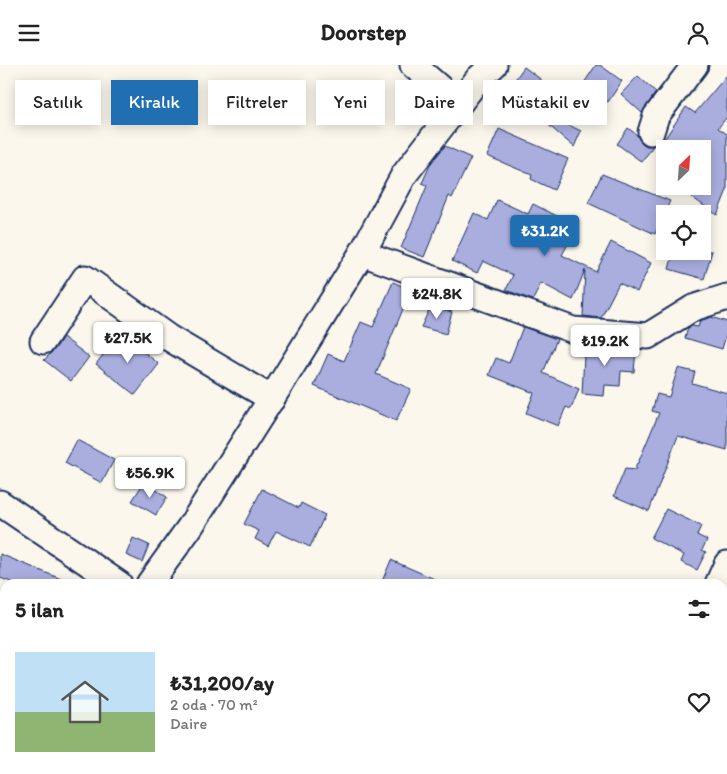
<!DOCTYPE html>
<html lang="tr">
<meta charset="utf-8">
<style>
:root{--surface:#fff;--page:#f2f2f2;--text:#222;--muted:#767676;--line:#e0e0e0;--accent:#1f6fb2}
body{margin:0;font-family:Itim,sans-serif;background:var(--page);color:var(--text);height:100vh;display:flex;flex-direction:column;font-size:19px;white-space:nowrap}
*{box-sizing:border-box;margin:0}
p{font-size:16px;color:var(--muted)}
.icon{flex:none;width:28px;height:28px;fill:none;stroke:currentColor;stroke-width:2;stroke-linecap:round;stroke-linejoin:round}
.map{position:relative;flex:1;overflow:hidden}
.side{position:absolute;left:0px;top:514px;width:728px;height:196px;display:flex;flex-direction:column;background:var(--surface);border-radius:15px 15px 0 0;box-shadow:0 2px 12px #0003}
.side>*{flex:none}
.hud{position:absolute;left:15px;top:15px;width:698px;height:45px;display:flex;gap:10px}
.needle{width:32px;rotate:25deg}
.controls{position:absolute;left:656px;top:75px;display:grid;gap:10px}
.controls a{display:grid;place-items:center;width:55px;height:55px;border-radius:0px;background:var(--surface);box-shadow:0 2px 12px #0003;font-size:25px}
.price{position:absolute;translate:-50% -42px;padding:0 11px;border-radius:5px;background:#fff;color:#222;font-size:16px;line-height:32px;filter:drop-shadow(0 1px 2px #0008)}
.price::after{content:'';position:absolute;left:50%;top:30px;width:15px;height:11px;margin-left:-8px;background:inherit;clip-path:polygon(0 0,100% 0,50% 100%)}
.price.current{background:var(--accent);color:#fff}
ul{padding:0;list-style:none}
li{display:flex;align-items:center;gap:15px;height:125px;padding:0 15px}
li+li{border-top:1px solid var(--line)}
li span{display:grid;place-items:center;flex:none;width:140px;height:100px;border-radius:0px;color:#555}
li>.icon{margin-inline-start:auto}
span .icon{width:60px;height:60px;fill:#fffc;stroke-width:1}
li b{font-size:21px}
h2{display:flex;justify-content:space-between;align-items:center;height:60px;padding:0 15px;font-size:21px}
.pill{padding:0 18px;border-radius:0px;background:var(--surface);box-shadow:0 2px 12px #0003;font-size:18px;line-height:45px}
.pill.current{background:var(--accent);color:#fff}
header{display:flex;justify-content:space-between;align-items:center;height:65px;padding:0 15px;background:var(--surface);font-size:22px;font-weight:800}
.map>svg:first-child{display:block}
.building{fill:#a9aedf;stroke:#1b2f5e}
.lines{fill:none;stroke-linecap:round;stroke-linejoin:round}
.minor-casing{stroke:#1b2f5e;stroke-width:29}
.minor{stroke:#fbf7ec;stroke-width:25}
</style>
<header><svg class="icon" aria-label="menu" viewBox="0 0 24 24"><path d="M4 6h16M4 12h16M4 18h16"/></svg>Doorstep<svg class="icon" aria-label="person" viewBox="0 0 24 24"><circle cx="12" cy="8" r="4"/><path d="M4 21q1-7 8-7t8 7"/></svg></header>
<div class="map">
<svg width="727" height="709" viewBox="0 0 727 709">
<rect width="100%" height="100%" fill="#fbf7ec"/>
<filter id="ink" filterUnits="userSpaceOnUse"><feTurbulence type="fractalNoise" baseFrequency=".02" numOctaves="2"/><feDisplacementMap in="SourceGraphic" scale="10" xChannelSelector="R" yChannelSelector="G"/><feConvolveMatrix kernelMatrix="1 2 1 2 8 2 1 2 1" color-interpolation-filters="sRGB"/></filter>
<g filter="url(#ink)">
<!-- building -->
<g class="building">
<path d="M 596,0 L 600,0 L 622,16 L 608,37 L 582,21 Z"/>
<path d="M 524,2 L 539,13 L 564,35 L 550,51 L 581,66 L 574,82 L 523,38 L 529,31 L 512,19 Z"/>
<path d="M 727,10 L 727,52 L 718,63 L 727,69 L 727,125 L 717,150 L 676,121 L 702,121 L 702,84 L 675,84 L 663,76 L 686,42 L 695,48 Z"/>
<path d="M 638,11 L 656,27 L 642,48 L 621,29 Z"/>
<path d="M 628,63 L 637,70 L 641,77 L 646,81 L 653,81 L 642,97 L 617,79 Z"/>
<path d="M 499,64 L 568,94 L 554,125 L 531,114 L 532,110 L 487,91 Z"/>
<path d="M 445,81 L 471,93 L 452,133 L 449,131 L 424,192 L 401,183 L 427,121 L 422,118 L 431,98 Z"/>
<path d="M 602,109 L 670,136 L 655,169 L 588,138 Z"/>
<path d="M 497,135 L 528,149 L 533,139 L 575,160 L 565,180 L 567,181 L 562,190 L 596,207 L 611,177 L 651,198 L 637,227 L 619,218 L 601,253 L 583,251 L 585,205 L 573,235 L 541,218 L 533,235 L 506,225 L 513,210 L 483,196 L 477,208 L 452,196 L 474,148 L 488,155 Z"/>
<path d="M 674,186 L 712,186 L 704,214 L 669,204 Z"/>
<path d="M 393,217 L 411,225 L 376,309 L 411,324 L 396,356 L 314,321 L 328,289 L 344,296 L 361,257 L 373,262 Z"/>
<path d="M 431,241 L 452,247 L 446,269 L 421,262 Z"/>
<path d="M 711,252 L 727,257 L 727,267 L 722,284 L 685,273 L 688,263 L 692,261 L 698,262 L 700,256 Z"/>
<path d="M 523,262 L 557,274 L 543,308 L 579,324 L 571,344 L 566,342 L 558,361 L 526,348 L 534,328 L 489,310 L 496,293 L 509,298 Z"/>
<path d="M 120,268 L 159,299 L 135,330 L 96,299 Z"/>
<path d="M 63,272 L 89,292 L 71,316 L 44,295 L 55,284 Z"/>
<path d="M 582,280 L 636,284 L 634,307 L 621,306 L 620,321 L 605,320 L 604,331 L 582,329 L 584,291 L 582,291 Z"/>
<path d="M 678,303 L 695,307 L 692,318 L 727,328 L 727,385 L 678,371 L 649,446 L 614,431 L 625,404 L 635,405 L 637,398 L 638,398 L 659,348 L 652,346 L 657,329 L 669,332 Z"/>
<path d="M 77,375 L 114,395 L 102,418 L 65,398 Z"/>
<path d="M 144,417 L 167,432 L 156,450 L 132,436 Z"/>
<path d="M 262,424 L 299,443 L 301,438 L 325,450 L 310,482 L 276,466 L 268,481 L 255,474 L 259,466 L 244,459 Z"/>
<path d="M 666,444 L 701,461 L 697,470 L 707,475 L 702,485 L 706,487 L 697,505 L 681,497 L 684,490 L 651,473 Z"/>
<path d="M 133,473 L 149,480 L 142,497 L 126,490 Z"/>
<path d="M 0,489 L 71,518 L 71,519 L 17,519 L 0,513 Z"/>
<path d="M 391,495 L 446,519 L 395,519 L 383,514 Z"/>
</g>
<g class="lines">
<defs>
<g id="minor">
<path d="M 413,0 L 458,39"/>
<path d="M 651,67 L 656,51 L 695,0"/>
<path d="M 362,188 L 573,265 L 648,271 L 693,243 L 727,232"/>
<path d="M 43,276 L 85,213 L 169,273 L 272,334"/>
<path d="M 0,438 L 119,519"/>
<path d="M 149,519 L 190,462 L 282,317 L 362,188 L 404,110 L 478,14 L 494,0"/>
<path d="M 718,519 L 727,499"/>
<path d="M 582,705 L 591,709"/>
<path d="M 49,709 L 50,705"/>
<path d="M 85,709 L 86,705"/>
<path d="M 166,709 L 168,705"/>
<path d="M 339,709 L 340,705"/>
<path d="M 631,709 L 633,705"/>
</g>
</defs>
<!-- minor casing -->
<use href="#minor" class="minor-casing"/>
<!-- minor -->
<use href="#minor" class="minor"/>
</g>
</g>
</svg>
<div class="controls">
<a><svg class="needle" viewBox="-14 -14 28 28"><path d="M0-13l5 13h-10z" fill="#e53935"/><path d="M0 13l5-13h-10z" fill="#767676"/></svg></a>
<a><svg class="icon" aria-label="locate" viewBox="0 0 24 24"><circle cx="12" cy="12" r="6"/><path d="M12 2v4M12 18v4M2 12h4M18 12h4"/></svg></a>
</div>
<b class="price current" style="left:545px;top:192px">₺31.2K</b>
<b class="price" style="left:437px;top:255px">₺24.8K</b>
<b class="price" style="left:128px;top:299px">₺27.5K</b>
<b class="price" style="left:605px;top:302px">₺19.2K</b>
<b class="price" style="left:150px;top:434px">₺56.9K</b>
<div class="hud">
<a class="pill">Satılık</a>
<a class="pill current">Kiralık</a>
<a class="pill">Filtreler</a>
<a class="pill">Yeni</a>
<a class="pill">Daire</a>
<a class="pill">Müstakil ev</a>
</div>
<section class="side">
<h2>5 ilan<svg class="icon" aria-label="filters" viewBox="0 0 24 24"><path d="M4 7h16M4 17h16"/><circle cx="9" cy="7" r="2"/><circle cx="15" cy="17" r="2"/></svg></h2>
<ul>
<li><span style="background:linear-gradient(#bfe0f5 60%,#8fb573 0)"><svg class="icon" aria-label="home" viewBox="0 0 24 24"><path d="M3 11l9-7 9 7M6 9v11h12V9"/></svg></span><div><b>₺31,200/ay</b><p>2 oda · 70 m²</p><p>Daire</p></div><svg class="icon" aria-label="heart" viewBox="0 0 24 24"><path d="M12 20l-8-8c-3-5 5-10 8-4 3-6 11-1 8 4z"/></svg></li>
</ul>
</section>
</div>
